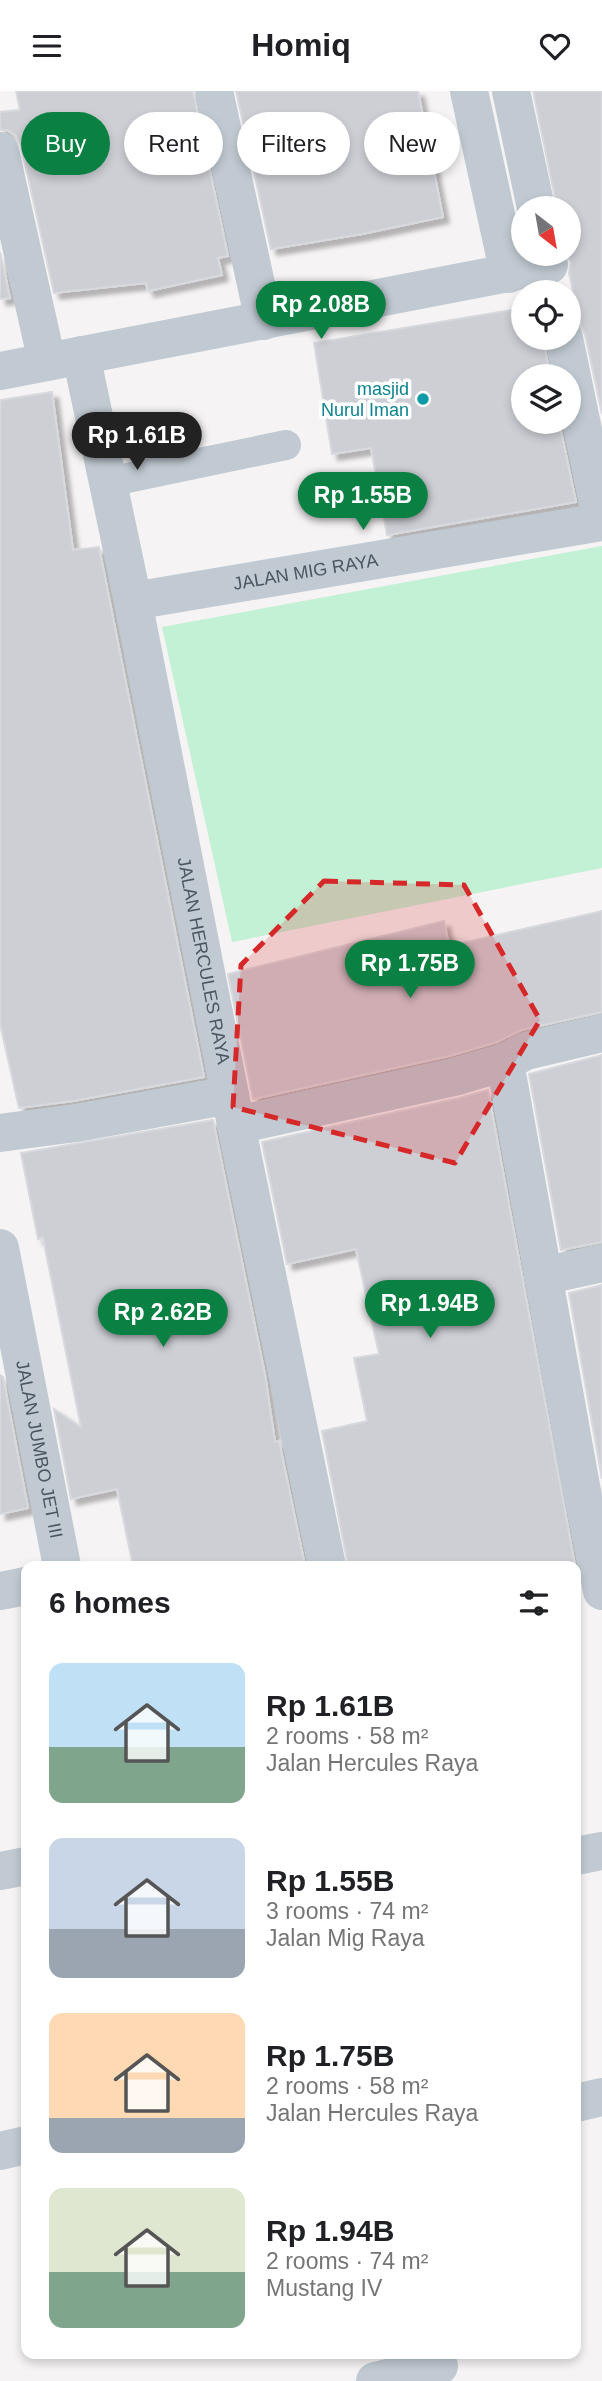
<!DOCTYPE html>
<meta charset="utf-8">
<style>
:root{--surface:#fff;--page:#f6f6f6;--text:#202124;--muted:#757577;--accent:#0b8043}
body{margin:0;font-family:Arial,sans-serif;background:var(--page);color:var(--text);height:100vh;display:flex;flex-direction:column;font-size:26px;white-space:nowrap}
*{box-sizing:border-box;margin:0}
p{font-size:23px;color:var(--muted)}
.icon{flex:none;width:38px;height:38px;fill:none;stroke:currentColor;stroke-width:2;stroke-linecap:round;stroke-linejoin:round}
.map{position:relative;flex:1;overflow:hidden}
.drawer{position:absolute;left:21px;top:1470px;width:560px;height:798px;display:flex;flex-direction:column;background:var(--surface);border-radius:14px;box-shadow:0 4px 10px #0003}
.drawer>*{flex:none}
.guide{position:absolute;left:21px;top:21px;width:560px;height:63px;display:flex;gap:14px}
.needle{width:46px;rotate:149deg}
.fabs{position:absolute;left:511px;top:105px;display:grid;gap:14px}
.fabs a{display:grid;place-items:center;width:70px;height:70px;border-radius:50%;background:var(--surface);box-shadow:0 4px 10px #0003;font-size:35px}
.price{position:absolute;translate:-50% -60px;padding:0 16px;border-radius:24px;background:var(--accent);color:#fff;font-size:23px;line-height:46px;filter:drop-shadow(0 2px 4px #0008)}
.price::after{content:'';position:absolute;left:50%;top:42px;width:21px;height:16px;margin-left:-10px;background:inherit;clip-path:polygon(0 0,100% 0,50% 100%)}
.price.selected{background:#222;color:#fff}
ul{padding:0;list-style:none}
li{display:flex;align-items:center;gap:21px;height:175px;padding:0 28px}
li span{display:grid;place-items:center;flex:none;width:196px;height:140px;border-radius:14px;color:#555}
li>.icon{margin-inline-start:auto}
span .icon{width:84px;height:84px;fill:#fffc;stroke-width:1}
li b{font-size:30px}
h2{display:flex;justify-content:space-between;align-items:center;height:84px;padding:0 28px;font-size:30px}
.pill{padding:0 24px;border-radius:32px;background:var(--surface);box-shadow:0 4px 10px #0003;font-size:24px;line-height:63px}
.pill.selected{background:var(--accent);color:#fff}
header{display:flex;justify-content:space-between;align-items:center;height:91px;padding:0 28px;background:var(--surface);font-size:32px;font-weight:800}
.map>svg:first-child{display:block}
.green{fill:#c3f1d5}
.building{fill:#cdcfd5;stroke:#d7d9de;stroke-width:2;filter:url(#shadow)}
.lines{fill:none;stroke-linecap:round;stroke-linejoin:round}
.service{stroke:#c1cad2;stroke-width:30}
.minor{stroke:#c1cad2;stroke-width:38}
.marked{fill:#d62828;fill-opacity:0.2;stroke:#d62828;stroke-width:5;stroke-dasharray:14 9;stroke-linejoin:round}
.culture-dot{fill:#0f9aa8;stroke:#fff;stroke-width:2.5}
.labels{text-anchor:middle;stroke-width:7;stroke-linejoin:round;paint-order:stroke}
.culture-label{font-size:18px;fill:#0d838f;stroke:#fff;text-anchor:end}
.street-label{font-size:18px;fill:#4a5661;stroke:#fff}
</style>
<header><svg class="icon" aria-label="menu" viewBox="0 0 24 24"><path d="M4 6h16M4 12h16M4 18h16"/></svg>Homiq<svg class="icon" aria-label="heart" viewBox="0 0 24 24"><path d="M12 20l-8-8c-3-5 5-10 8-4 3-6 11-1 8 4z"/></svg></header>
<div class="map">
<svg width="602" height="2290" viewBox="0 0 602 2290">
<defs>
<filter id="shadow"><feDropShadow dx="6" dy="6" stdDeviation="2" flood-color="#0004"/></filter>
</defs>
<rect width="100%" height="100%" fill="#f5f3f3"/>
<!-- green -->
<path class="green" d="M 602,455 L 602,777 L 232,851 L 162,536 Z"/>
<!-- building -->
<g class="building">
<path d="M 16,0 L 193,0 L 228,165 L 218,167 L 222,184 L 148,200 L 146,192 L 54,202 L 21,55 L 16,45 L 7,39 L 0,39 L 0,21 L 20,19 Z"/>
<path d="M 236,0 L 418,0 L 443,126 L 362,143 L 271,158 Z"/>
<path d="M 533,0 L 602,0 L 602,323 L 585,243 L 580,232 L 569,226 L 569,210 L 575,209 L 569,182 L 571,171 L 567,163 L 569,117 L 557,117 Z"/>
<path d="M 0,161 L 10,207 L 0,208 Z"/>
<path d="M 523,217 L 523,247 L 543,247 L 550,285 L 523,285 L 523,331 L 559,331 L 576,411 L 387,444 L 371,357 L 332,363 L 314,252 Z"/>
<path d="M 52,301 L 73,459 L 99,456 L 204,986 L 73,1010 L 19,1017 L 0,933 L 0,309 Z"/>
<path d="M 602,820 L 602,921 L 521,939 L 497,951 L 449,965 L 253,1008 L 228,883 L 444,830 L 449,855 Z"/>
<path d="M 602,964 L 602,1151 L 561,1159 L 529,983 Z"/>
<path d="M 488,999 L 575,1475 L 348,1475 L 322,1340 L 367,1330 L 354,1267 L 379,1263 L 356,1158 L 287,1173 L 262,1051 L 459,1007 Z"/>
<path d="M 213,1029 L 265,1284 L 275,1351 L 279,1350 L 305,1475 L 133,1475 L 117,1398 L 71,1408 L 54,1318 L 81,1336 L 43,1147 L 38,1148 L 21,1062 Z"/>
<path d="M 602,1194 L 602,1388 L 569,1202 Z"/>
<path d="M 0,1284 L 3,1286 L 28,1417 L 0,1423 Z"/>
</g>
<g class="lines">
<!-- service -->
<path class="service" d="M 108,391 L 286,354"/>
<!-- minor -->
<g class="minor">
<path d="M 214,0 L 264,230"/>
<path d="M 469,0 L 509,183"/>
<path d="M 511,0 L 536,117"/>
<path d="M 0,60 L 47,271"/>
<path d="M 564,247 L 602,431"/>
<path id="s1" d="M 81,264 L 133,510 L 230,1004 L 327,1475"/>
<path d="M 0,280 L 549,174"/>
<path id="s2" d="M 133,510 L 602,431"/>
<path d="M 505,971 L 581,1395 L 602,1500"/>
<path d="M 237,1034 L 454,986 L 505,971 L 526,960 L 602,942"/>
<path d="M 0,1042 L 76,1032 L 230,1004"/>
<path id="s3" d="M 0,1157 L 62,1475"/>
<path d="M 543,1185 L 602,1172"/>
<path d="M 0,1500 L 26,1495"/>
<path d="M 576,1765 L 602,1760"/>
<path d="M 0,1780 L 26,1775"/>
<path d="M 576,2012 L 602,2006"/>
<path d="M 0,2060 L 26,2054"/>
<path d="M 375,2290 L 439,2275"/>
</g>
</g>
<!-- marked area -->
<path class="marked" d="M 324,790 L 464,794 L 540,929 L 455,1072 L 233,1016 L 241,874 Z"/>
<!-- markers -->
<circle class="culture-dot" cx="423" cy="308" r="7"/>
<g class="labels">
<!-- culture labels -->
<g class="culture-label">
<text x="409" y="304">masjid<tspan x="409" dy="21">Nurul Iman</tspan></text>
</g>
<!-- street labels -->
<g class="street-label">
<text dy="6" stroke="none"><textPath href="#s2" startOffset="175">JALAN MIG RAYA</textPath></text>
<text dy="6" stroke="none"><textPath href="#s1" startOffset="618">JALAN HERCULES RAYA</textPath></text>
<text dy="6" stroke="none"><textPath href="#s3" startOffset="205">JALAN JUMBO JET III</textPath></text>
</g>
</g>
</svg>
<div class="fabs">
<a><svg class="needle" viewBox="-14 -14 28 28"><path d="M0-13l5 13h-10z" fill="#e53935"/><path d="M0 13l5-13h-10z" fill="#757577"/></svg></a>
<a><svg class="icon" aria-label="locate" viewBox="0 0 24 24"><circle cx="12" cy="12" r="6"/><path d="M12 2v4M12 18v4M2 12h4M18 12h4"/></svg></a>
<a><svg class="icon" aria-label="layers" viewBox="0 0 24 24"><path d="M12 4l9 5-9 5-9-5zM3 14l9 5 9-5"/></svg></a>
</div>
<b class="price" style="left:321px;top:250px">Rp 2.08B</b>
<b class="price selected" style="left:137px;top:381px">Rp 1.61B</b>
<b class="price" style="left:363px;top:441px">Rp 1.55B</b>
<b class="price" style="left:410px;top:909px">Rp 1.75B</b>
<b class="price" style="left:430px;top:1249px">Rp 1.94B</b>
<b class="price" style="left:163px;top:1258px">Rp 2.62B</b>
<div class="guide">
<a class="pill selected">Buy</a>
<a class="pill">Rent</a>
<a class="pill">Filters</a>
<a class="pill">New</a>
</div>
<section class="drawer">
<h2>6 homes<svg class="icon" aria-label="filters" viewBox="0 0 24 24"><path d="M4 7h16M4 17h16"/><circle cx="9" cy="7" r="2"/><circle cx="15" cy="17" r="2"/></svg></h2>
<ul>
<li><span style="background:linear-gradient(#bfe0f5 60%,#7fa58c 0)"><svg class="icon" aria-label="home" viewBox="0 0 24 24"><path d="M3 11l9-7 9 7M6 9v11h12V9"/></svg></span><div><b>Rp 1.61B</b><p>2 rooms · 58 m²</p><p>Jalan Hercules Raya</p></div></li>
<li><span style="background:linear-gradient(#c9d6e8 65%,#9aa5b1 0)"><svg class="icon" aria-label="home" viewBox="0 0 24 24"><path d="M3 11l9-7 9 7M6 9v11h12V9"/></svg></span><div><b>Rp 1.55B</b><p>3 rooms · 74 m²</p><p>Jalan Mig Raya</p></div></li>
<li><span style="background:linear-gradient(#ffd9b3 75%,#9aa5b1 0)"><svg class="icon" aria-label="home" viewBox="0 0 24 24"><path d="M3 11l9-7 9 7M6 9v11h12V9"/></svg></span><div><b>Rp 1.75B</b><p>2 rooms · 58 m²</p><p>Jalan Hercules Raya</p></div></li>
<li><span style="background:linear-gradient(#dfe7d0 60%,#7fa58c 0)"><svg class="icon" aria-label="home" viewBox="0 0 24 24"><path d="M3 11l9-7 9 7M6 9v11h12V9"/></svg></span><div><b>Rp 1.94B</b><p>2 rooms · 74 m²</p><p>Mustang IV</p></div></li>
</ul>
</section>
</div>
